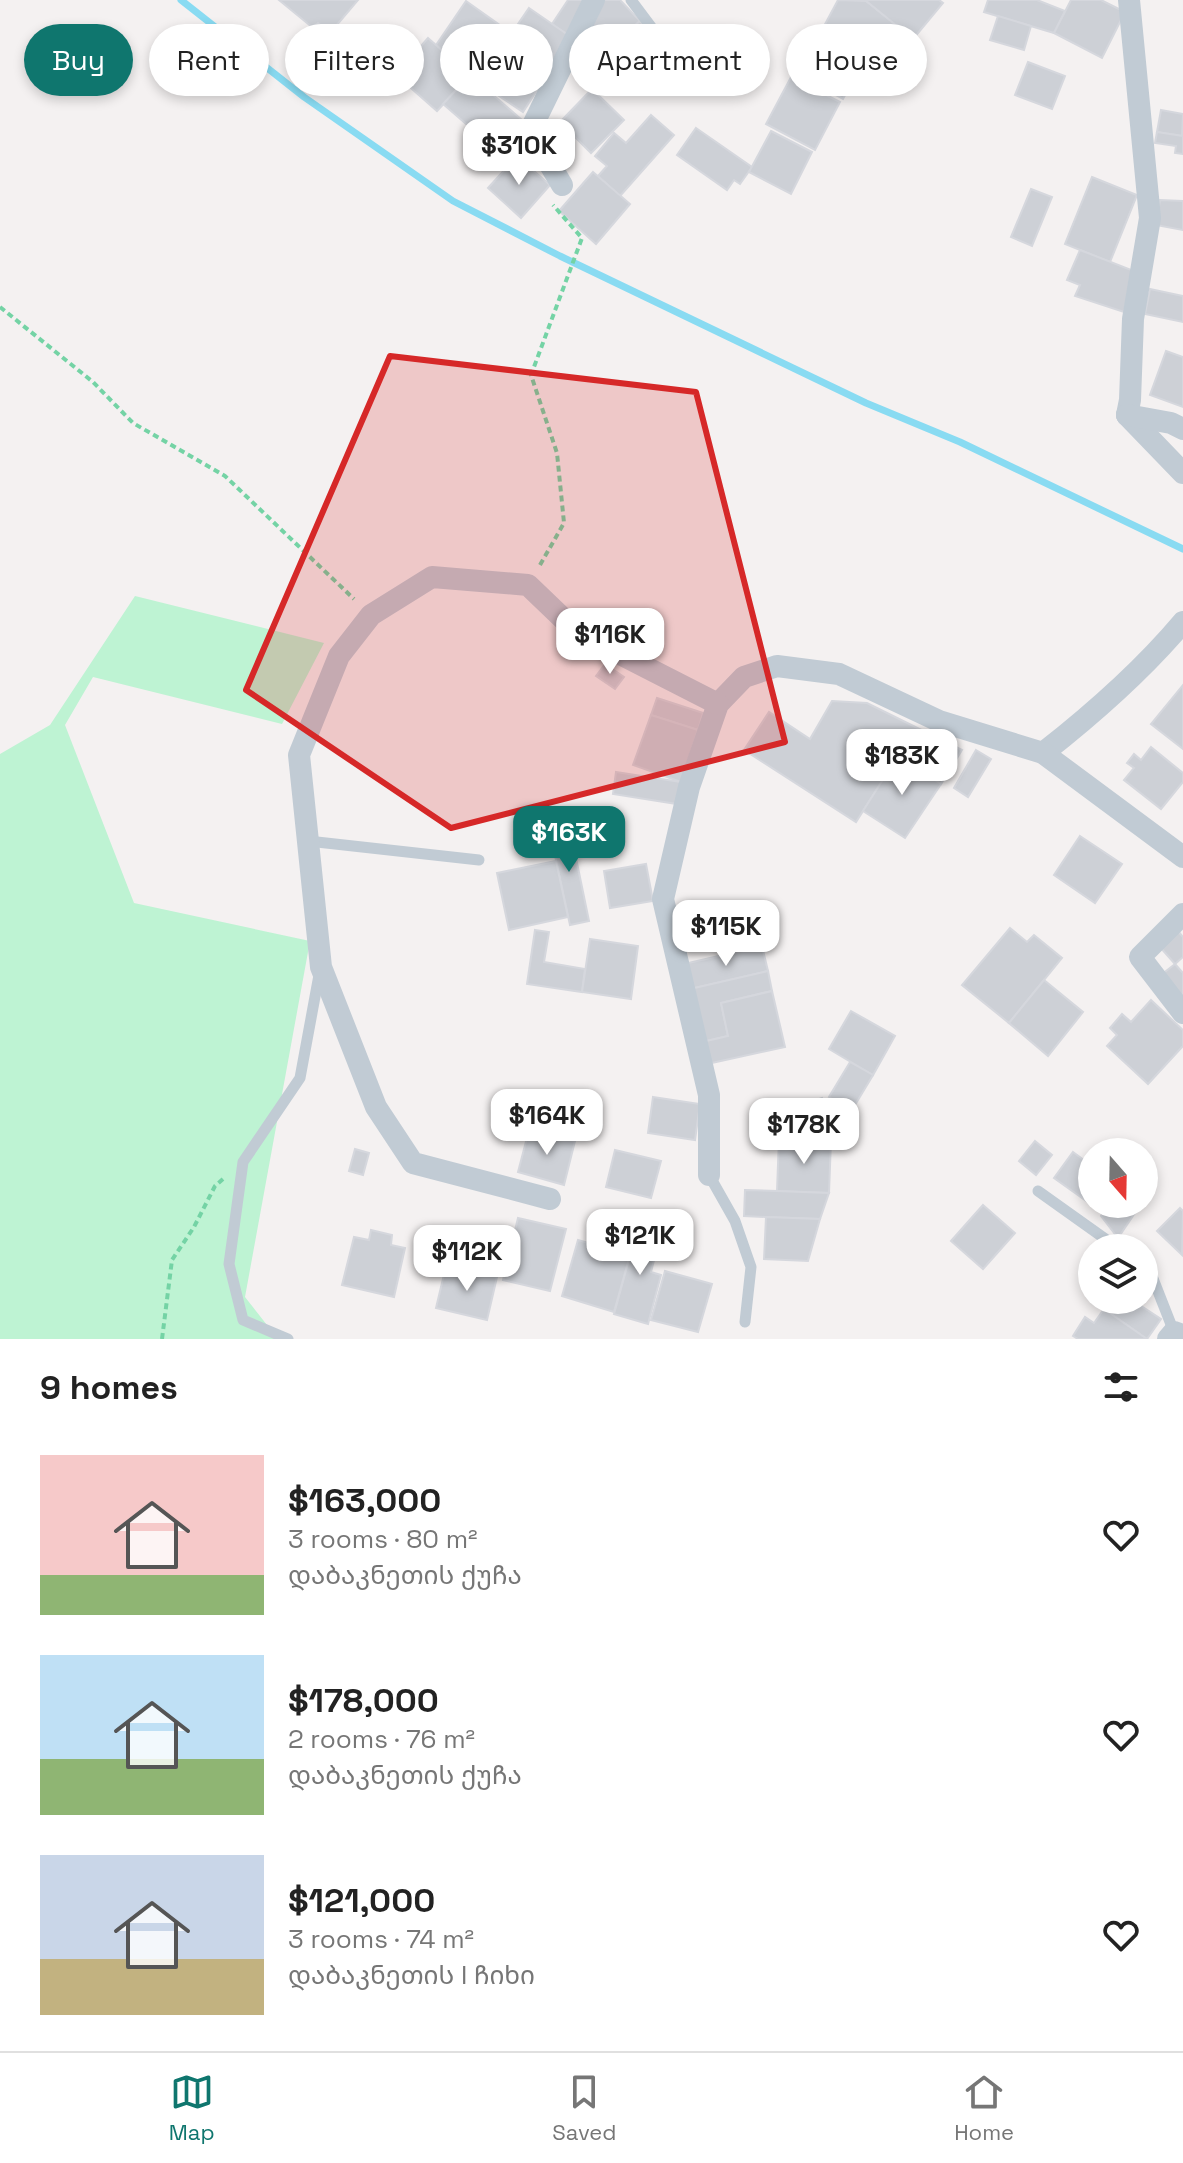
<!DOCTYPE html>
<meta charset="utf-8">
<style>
:root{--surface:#fff;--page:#f6f6f6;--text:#222;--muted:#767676;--line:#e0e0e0;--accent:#0f766e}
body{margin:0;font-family:"Space Grotesk","Noto Sans Georgian",sans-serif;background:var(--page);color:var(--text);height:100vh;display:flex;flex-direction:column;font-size:30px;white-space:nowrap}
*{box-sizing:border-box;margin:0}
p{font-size:26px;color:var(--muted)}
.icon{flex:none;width:44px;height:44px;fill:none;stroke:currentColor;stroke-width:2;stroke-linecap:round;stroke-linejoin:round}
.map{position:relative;height:1339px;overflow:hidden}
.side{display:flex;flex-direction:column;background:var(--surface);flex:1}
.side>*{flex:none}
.guide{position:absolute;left:24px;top:24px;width:1136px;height:72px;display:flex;gap:16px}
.needle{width:52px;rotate:160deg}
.controls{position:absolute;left:1078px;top:1138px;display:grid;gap:16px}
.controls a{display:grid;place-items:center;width:80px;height:80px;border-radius:50%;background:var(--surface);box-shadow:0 4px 12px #0003;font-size:40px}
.price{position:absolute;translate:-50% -68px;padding:0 18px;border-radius:16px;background:#fff;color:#222;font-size:26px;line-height:52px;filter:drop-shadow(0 2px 4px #0008)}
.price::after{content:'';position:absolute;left:50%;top:48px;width:24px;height:18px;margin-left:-12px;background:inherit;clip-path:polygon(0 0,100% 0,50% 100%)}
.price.on{background:var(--accent);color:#fff}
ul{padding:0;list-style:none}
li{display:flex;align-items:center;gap:24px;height:200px;padding:0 40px}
li span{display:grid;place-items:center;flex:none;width:224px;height:160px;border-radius:0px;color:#555}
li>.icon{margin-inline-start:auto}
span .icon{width:96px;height:96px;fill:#fffc;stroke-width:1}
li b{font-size:34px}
h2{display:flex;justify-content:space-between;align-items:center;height:96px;padding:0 40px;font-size:34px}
.pill{padding:0 28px;border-radius:36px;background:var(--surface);box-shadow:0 4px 12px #0003;font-size:28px;line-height:72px}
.pill.on{background:var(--accent);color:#fff}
.menu{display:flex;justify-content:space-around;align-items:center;height:112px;border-top:2px solid var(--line);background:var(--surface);font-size:22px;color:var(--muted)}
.menu a{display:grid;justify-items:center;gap:4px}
.menu .on{color:var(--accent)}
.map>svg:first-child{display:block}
.green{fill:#bef3d3}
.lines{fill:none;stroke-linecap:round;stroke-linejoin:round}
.stream{stroke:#89dbf2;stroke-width:7}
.building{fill:#cdd0d6;stroke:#d5d7dd;stroke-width:2}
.path{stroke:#74d3a5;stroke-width:4;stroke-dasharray:6 4;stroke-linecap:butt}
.service{stroke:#c1cbd4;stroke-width:11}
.minor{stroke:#c1cbd4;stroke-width:22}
.marked{fill:#d62828;fill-opacity:0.2;stroke:#d62828;stroke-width:6;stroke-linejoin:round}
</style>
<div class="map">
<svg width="1183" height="1339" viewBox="0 0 1183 1339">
<rect width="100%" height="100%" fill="#f4f1f1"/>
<!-- green -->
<path class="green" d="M 135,596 L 324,643 L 282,724 L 93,677 L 65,725 L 134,903 L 310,941 L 245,1297 L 278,1339 L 0,1339 L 0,754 L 50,725 Z"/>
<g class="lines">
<!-- stream -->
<path class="stream" d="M 181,0 L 304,97 L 453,201 L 560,256 L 866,403 L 960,442 L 1183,549"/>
</g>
<!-- building -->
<g class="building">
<path d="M 279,0 L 358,0 L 330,33 L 318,23 L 313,28 Z"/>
<path d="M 568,0 L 588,0 L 571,37 L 552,24 Z"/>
<path d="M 602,0 L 620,0 L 640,21 L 592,63 L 577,46 Z"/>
<path d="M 838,0 L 866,1 L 910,36 L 888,66 L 870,51 L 824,26 Z"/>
<path d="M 939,0 L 943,3 L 913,39 L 865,0 Z"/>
<path d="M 988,0 L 1037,0 L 1065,11 L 1054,33 L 984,12 Z"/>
<path d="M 1071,0 L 1101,0 L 1125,12 L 1102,58 L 1054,33 Z"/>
<path d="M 466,1 L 511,33 L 478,82 L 436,45 Z"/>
<path d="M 529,8 L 571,37 L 523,112 L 478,82 Z"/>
<path d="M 998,16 L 1031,26 L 1024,50 L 990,40 Z"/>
<path d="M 640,21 L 671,57 L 634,88 L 603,53 Z"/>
<path d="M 824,26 L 870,51 L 843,99 L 797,74 Z"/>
<path d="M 428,38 L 470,75 L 437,111 L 396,75 Z"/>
<path d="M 1028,62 L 1065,76 L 1052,109 L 1015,95 Z"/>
<path d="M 470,75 L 521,119 L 495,149 L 443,104 Z"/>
<path d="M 791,77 L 840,102 L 815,150 L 766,124 Z"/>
<path d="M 592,89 L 624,120 L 591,153 L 560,122 Z"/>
<path d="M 1161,110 L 1183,114 L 1182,136 L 1157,132 Z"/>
<path d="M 651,115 L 674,135 L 620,196 L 598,176 L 607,166 L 595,156 L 614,133 L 626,143 Z"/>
<path d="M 696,128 L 752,167 L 740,184 L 734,180 L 727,190 L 677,155 Z"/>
<path d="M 771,131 L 812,152 L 791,194 L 749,172 Z"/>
<path d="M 1157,132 L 1183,136 L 1183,154 L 1175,153 L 1176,146 L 1155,143 Z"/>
<path d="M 517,156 L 550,185 L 521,218 L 488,188 Z"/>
<path d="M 593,172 L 630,204 L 596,244 L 559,211 Z"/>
<path d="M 1092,177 L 1137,195 L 1110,262 L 1065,244 Z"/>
<path d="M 1031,189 L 1052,197 L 1032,246 L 1011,237 Z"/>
<path d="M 1160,200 L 1183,201 L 1183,230 L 1156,225 Z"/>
<path d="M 1080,250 L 1134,271 L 1124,312 L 1075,296 L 1080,285 L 1067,280 Z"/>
<path d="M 1150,289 L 1183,296 L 1183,322 L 1145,314 Z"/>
<path d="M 1166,351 L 1183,357 L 1183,407 L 1150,395 Z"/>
<path d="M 605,664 L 624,677 L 615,689 L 596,676 Z"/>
<path d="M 1183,685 L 1183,749 L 1151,724 Z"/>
<path d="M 657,698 L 703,713 L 698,730 L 651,715 Z"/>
<path d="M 832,701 L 867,703 L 962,750 L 941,784 L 898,756 L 856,822 L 744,750 L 769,712 L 810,739 Z"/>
<path d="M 651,715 L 698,730 L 681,782 L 633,765 Z"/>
<path d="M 1151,747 L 1183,773 L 1183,782 L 1161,809 L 1124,780 L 1134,768 L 1127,763 L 1134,754 L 1141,760 Z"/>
<path d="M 976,750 L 991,759 L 968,797 L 954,788 Z"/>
<path d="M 898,756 L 941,784 L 905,838 L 863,811 Z"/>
<path d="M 616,772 L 681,782 L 677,804 L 613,794 Z"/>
<path d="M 569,824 L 589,921 L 570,925 L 549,828 Z"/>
<path d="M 1080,836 L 1122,864 L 1095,903 L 1054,875 Z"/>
<path d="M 556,861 L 568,917 L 509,930 L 497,873 Z"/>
<path d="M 646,864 L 653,901 L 610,908 L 604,871 Z"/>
<path d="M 752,903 L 762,946 L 728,954 L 721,923 L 709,927 L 706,913 Z"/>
<path d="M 1010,928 L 1027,942 L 1034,935 L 1062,958 L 1009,1023 L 962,985 Z"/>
<path d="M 535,930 L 549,932 L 544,962 L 585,969 L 582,992 L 527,984 Z"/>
<path d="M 1178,931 L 1183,937 L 1183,957 L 1175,964 L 1160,947 Z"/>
<path d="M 590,939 L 638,946 L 631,999 L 582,992 Z"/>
<path d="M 762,946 L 768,971 L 690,989 L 684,964 Z"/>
<path d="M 1175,964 L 1183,973 L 1183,1000 L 1161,975 Z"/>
<path d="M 768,971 L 772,991 L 721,1003 L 728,1036 L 702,1042 L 690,989 Z"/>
<path d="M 1044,980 L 1083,1012 L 1048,1056 L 1009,1023 Z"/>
<path d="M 772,991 L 785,1047 L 707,1064 L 702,1042 L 728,1036 L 721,1003 Z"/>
<path d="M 1151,1000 L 1183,1030 L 1183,1046 L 1148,1084 L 1107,1046 L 1117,1035 L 1110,1028 L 1122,1014 L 1131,1022 Z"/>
<path d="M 851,1011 L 895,1036 L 873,1075 L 829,1049 Z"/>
<path d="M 850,1062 L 873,1075 L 852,1110 L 829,1097 Z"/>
<path d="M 653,1097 L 700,1104 L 695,1140 L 648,1133 Z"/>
<path d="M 822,1098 L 840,1139 L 800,1139 L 796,1107 Z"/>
<path d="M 529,1130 L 575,1141 L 564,1185 L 518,1172 Z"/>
<path d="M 779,1138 L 831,1140 L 829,1193 L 777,1191 Z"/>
<path d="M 1035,1141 L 1052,1155 L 1036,1175 L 1019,1161 Z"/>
<path d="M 355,1149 L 369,1153 L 363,1175 L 349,1171 Z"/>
<path d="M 615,1150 L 661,1161 L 651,1198 L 606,1187 Z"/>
<path d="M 1073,1152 L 1092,1166 L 1092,1205 L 1054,1178 Z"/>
<path d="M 745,1190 L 777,1191 L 829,1193 L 820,1219 L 766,1217 L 744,1216 Z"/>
<path d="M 1109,1204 L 1141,1204 L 1118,1238 L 1101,1216 Z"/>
<path d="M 983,1205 L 1015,1233 L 983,1269 L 951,1241 Z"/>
<path d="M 1180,1208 L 1183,1211 L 1182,1255 L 1157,1231 Z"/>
<path d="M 766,1217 L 820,1219 L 808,1261 L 764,1259 Z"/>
<path d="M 518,1218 L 566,1229 L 550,1291 L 503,1280 Z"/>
<path d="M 639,1223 L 662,1229 L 651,1272 L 661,1275 L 648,1324 L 614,1314 Z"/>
<path d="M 371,1230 L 392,1235 L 391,1245 L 405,1248 L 394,1297 L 342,1285 L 354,1237 L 369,1240 Z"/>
<path d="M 578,1240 L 630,1255 L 614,1312 L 562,1296 Z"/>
<path d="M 446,1266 L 497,1277 L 487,1320 L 436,1308 Z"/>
<path d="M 665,1271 L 712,1284 L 698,1332 L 651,1320 Z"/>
<path d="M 1092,1290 L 1092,1300 L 1132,1300 L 1161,1319 L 1147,1339 L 1087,1297 Z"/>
<path d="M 1104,1309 L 1147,1339 L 1078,1339 L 1073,1336 L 1085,1317 L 1094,1323 Z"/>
</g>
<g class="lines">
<!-- path -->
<g class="path">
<path d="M 0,307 L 93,382 L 133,423 L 225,476 L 354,599"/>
<path d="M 540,565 L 564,523 L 557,453 L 531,375 L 582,238 L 553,205"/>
<path d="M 162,1339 L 172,1260 L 194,1227 L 215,1186 L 224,1178"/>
</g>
<!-- service -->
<g class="service">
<path d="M 631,0 L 685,72"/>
<path d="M 308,841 L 479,860"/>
<path d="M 709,1175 L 735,1221 L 751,1267 L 745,1322"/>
<path d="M 1038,1191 L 1118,1248"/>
<path d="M 1144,1267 L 1150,1271 L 1174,1332"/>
<path d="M 288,1339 L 243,1320 L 229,1264 L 243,1162 L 300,1078 L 319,975"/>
</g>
<!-- minor -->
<g class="minor">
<path d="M 562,185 L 530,131 L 594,0"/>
<path d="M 1127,415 L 1130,400 L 1133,319 L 1150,218 L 1129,0"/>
<path d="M 1127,415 L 1183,473"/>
<path d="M 1127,415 L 1171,423 L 1183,429"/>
<path d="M 1043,753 C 1094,713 1141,672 1183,622"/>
<path d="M 1183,914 L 1140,957 L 1183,1013"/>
<path d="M 709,1175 L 709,1095 L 663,899 L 689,787 L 718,704 L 744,677 L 777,666 L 839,674 L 939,721 L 1043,753 L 1183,857"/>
<path d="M 550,1199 L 413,1163 L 376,1107 L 321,967 L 299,755 L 339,656 L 371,615 L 432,577 L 528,585 L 577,632 L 718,704"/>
<path d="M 1168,1339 L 1174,1332 L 1183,1335"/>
</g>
</g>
<!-- marked area -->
<path class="marked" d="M 390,356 L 696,392 L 785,742 L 451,828 L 246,690 Z"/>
</svg>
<div class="controls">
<a><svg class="needle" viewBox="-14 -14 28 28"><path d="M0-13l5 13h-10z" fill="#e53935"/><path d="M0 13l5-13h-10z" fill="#767676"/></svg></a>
<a><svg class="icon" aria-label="layers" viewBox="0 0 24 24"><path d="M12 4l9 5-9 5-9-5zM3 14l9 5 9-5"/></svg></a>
</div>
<b class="price" style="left:519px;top:187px">$310K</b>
<b class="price" style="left:610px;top:676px">$116K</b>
<b class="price" style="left:902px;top:797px">$183K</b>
<b class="price on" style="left:569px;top:874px">$163K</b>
<b class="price" style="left:726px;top:968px">$115K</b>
<b class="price" style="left:547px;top:1157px">$164K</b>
<b class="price" style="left:804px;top:1166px">$178K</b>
<b class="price" style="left:640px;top:1277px">$121K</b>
<b class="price" style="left:467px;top:1293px">$112K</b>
<div class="guide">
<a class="pill on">Buy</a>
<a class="pill">Rent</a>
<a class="pill">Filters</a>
<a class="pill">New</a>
<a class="pill">Apartment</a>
<a class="pill">House</a>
</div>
</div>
<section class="side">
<h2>9 homes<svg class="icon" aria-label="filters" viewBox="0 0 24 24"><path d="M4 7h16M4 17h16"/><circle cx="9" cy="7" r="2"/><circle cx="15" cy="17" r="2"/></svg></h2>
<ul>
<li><span style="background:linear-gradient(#f6c9c9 75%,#8fb573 0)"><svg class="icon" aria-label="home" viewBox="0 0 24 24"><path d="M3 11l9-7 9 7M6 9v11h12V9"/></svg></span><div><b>$163,000</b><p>3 rooms · 80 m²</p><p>დაბაკნეთის ქუჩა</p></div><svg class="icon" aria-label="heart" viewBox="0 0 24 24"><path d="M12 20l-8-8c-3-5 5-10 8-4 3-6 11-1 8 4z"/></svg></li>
<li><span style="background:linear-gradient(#bfe0f5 65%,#8fb573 0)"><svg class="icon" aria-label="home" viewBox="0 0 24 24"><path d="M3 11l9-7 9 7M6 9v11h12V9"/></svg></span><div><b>$178,000</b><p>2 rooms · 76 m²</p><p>დაბაკნეთის ქუჩა</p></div><svg class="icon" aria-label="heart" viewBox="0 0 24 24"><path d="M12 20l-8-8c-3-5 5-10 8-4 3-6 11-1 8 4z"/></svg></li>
<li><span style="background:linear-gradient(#c9d6e8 65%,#c2b280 0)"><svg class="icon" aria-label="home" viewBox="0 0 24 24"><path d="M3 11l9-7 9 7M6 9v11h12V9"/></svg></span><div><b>$121,000</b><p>3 rooms · 74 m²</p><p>დაბაკნეთის I ჩიხი</p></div><svg class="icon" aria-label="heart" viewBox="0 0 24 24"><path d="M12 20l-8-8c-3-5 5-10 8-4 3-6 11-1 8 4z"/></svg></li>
</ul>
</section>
<nav class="menu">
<a class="on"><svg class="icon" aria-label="map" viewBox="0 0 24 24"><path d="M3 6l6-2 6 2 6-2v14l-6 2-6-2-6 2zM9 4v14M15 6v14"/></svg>Map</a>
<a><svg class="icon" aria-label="saved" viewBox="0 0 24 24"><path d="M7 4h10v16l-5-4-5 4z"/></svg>Saved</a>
<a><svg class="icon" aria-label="home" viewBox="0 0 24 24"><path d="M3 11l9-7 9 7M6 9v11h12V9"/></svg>Home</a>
</nav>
